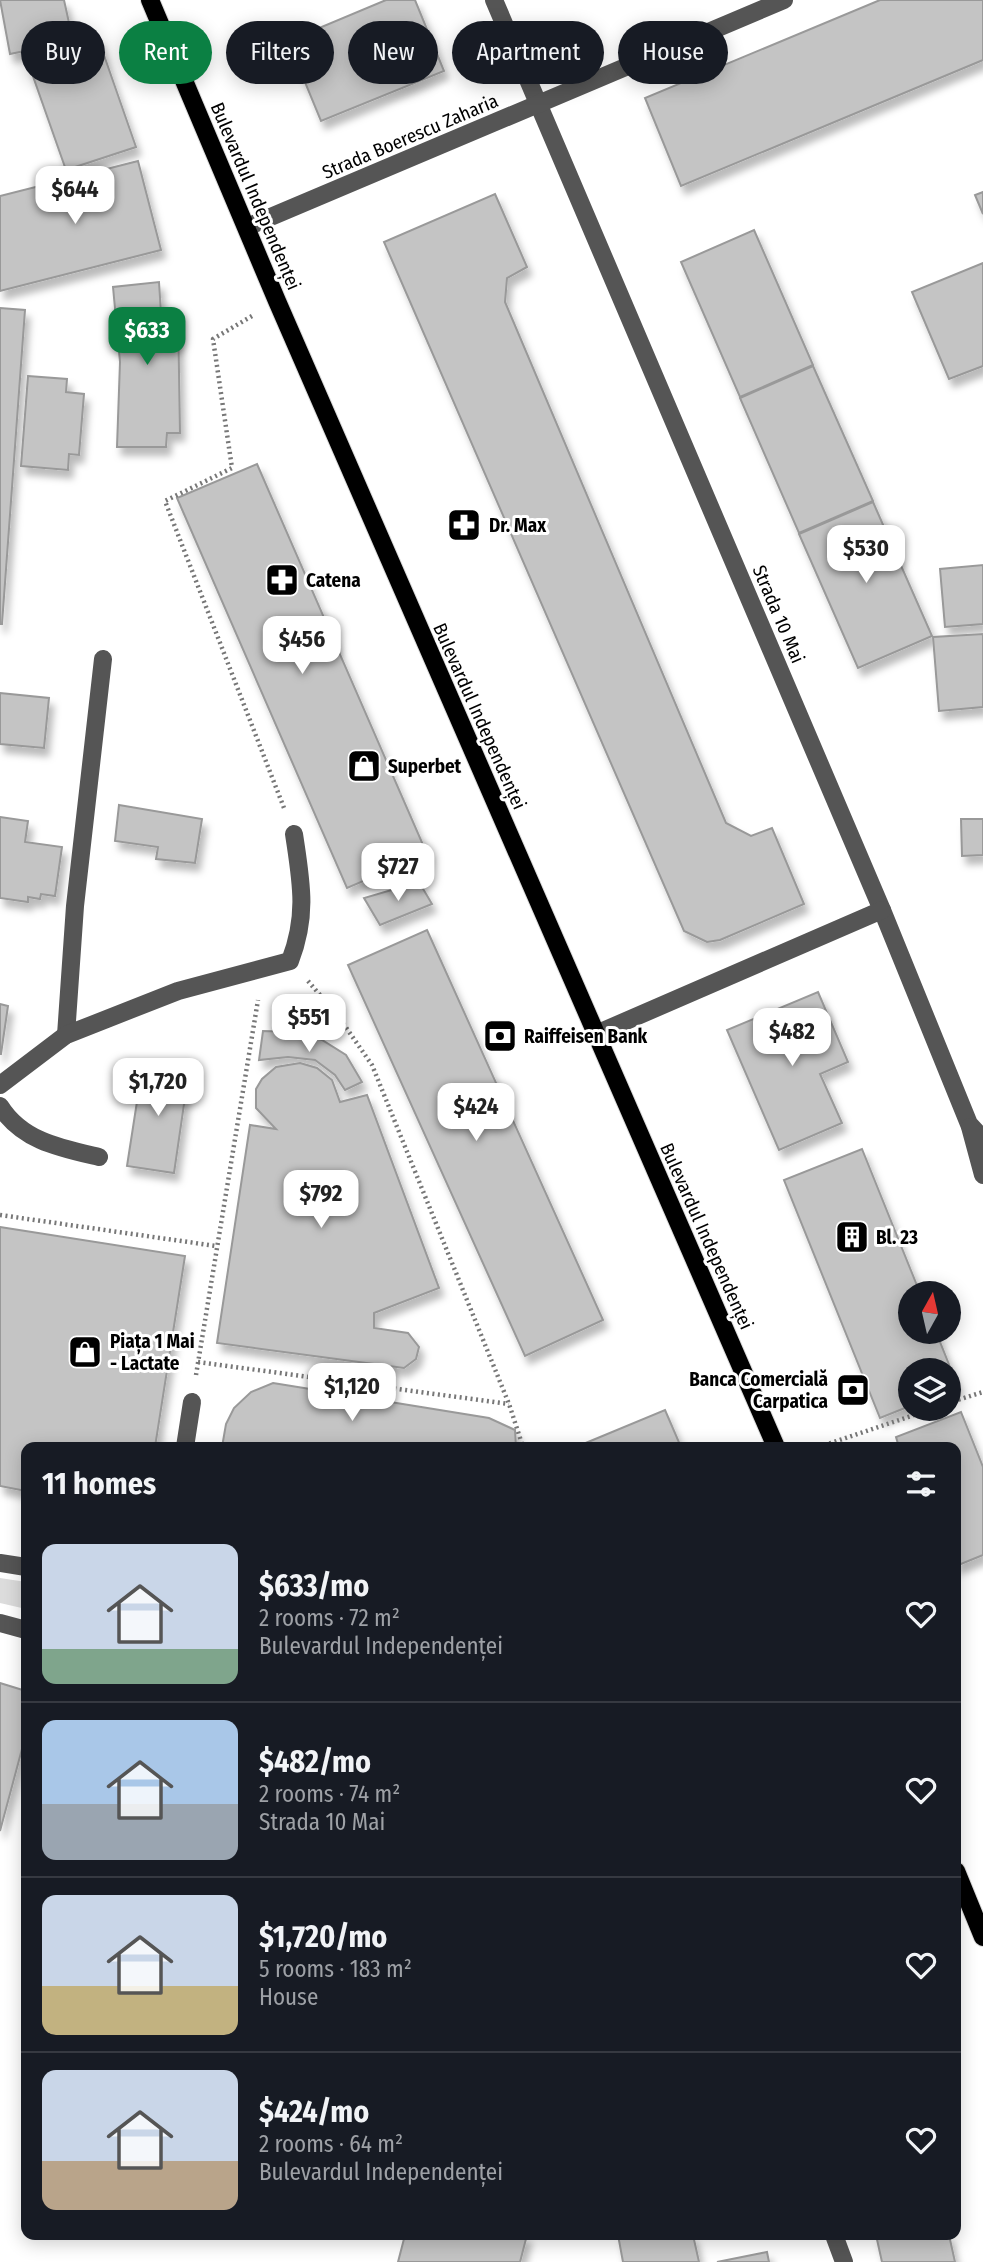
<!DOCTYPE html>
<meta charset="utf-8">
<style>
:root{--surface:#171b24;--page:#242831;--text:#f1f3f6;--muted:#9ea1a6;--line:#363941;--accent:#0b8043}
body{margin:0;font-family:"Fira Sans Condensed",sans-serif;background:var(--page);color:var(--text);height:100vh;display:flex;flex-direction:column;font-size:26px;white-space:nowrap}
*{box-sizing:border-box;margin:0}
p{font-size:23px;color:var(--muted)}
.icon{flex:none;width:38px;height:38px;fill:none;stroke:currentColor;stroke-width:2;stroke-linecap:round;stroke-linejoin:round}
.map{position:relative;flex:1;overflow:hidden}
.details{position:absolute;left:21px;top:1442px;width:940px;height:798px;display:flex;flex-direction:column;background:var(--surface);border-radius:14px;box-shadow:0 4px 18px #0003}
.details>*{flex:none}
.banner{position:absolute;left:21px;top:21px;width:942px;height:63px;display:flex;gap:14px}
.needle{width:46px;rotate:8deg}
.tools{position:absolute;left:898px;top:1281px;display:grid;gap:14px}
.tools a{display:grid;place-items:center;width:63px;height:63px;border-radius:50%;background:var(--surface);box-shadow:0 4px 18px #0003;font-size:35px}
.price{position:absolute;translate:-50% -60px;padding:0 16px;border-radius:14px;background:#fff;color:#222;font-size:23px;line-height:46px;filter:drop-shadow(0 2px 4px #0008)}
.price::after{content:'';position:absolute;left:50%;top:42px;width:21px;height:16px;margin-left:-10px;background:inherit;clip-path:polygon(0 0,100% 0,50% 100%)}
.price.on{background:var(--accent);color:#fff}
ul{padding:0;list-style:none}
li{display:flex;align-items:center;gap:21px;height:175px;padding:0 21px}
li+li{border-top:2px solid var(--line)}
li span{display:grid;place-items:center;flex:none;width:196px;height:140px;border-radius:14px;color:#555}
li>.icon{margin-inline-start:auto}
span .icon{width:84px;height:84px;fill:#fffc;stroke-width:1}
li b{font-size:30px}
h2{display:flex;justify-content:space-between;align-items:center;height:84px;padding:0 21px;font-size:30px}
.chip{padding:0 24px;border-radius:32px;background:var(--surface);box-shadow:0 4px 18px #0003;font-size:24px;line-height:63px}
.chip.on{background:var(--accent);color:#fff}
.map>svg:first-child{display:block}
.green{fill:#dcdcdc}
.building{fill:#c4c4c4;stroke:#999;stroke-width:2;filter:url(#shadow)}
.lines{fill:none;stroke-linecap:round;stroke-linejoin:round}
.major-casing{stroke:#dbdbdb;stroke-width:20}
.path{stroke:#777;stroke-width:4.5;stroke-dasharray:2 3.5;stroke-linecap:butt}
.minor{stroke:#555;stroke-width:18}
.major{stroke:#000;stroke-width:18}
.labels{text-anchor:middle;stroke-width:6;stroke-linejoin:round;paint-order:stroke}
.street-label{font-size:19px;fill:#000;stroke:#fff}
.poi-label{font-size:19px;font-weight:bold;fill:#000;stroke:#fff;text-anchor:start}
</style>
<div class="map">
<svg width="983" height="2262" viewBox="0 0 983 2262">
<defs>
<filter id="shadow"><feDropShadow dx="4.5" dy="8" stdDeviation="3.5" flood-color="#0004"/></filter>
</defs>
<rect width="100%" height="100%" fill="#fff"/>
<!-- green -->
<path class="green" d="M 0,1578 L 26,1582 L 26,1609 L 0,1603 Z"/>
<!-- building -->
<g class="building">
<path d="M 0,0 L 64,0 L 73,41 L 10,54 Z"/>
<path d="M 386,0 L 415,0 L 444,71 L 321,121 L 288,41 Z"/>
<path d="M 880,0 L 983,0 L 983,60 L 681,186 L 645,98 Z"/>
<path d="M 98,38 L 136,147 L 66,170 L 28,62 Z"/>
<path d="M 138,161 L 161,250 L 0,291 L 0,196 Z"/>
<path d="M 983,192 L 983,214 L 975,195 Z"/>
<path d="M 495,194 L 527,267 L 507,278 L 505,302 L 726,823 L 751,836 L 772,828 L 804,904 L 720,940 L 707,942 L 684,931 L 384,242 Z"/>
<path d="M 754,230 L 813,365 L 740,397 L 681,262 Z"/>
<path d="M 983,263 L 983,366 L 949,379 L 912,292 Z"/>
<path d="M 159,282 L 161,313 L 178,311 L 180,433 L 167,433 L 166,447 L 117,447 L 120,362 L 113,287 Z"/>
<path d="M 0,308 L 25,310 L 2,624 L 0,624 Z"/>
<path d="M 813,366 L 873,501 L 799,533 L 740,398 Z"/>
<path d="M 28,376 L 67,379 L 66,392 L 84,394 L 79,455 L 69,454 L 68,470 L 21,466 Z"/>
<path d="M 257,464 L 427,854 L 347,888 L 177,498 Z"/>
<path d="M 873,502 L 932,636 L 858,668 L 799,534 Z"/>
<path d="M 983,565 L 983,624 L 945,627 L 940,569 Z"/>
<path d="M 983,634 L 983,707 L 939,711 L 933,637 Z"/>
<path d="M 0,693 L 49,698 L 44,748 L 0,744 Z"/>
<path d="M 119,805 L 202,819 L 195,863 L 156,859 L 158,847 L 115,841 Z"/>
<path d="M 0,817 L 28,821 L 25,842 L 62,847 L 55,896 L 41,894 L 40,899 L 28,897 L 28,902 L 0,898 Z"/>
<path d="M 961,819 L 983,819 L 983,855 L 962,856 Z"/>
<path d="M 419,882 L 432,904 L 380,925 L 364,898 Z"/>
<path d="M 427,930 L 603,1320 L 525,1356 L 348,965 Z"/>
<path d="M 818,992 L 848,1062 L 820,1074 L 842,1123 L 779,1150 L 727,1030 Z"/>
<path d="M 0,1004 L 8,1006 L 1,1054 L 0,1054 Z"/>
<path d="M 263,1031 L 295,1032 L 322,1040 L 346,1055 L 362,1082 L 345,1090 L 335,1075 L 315,1060 L 288,1057 L 259,1060 Z"/>
<path d="M 143,1063 L 189,1070 L 174,1173 L 127,1166 Z"/>
<path d="M 300,1063 L 317,1068 L 332,1080 L 340,1102 L 367,1095 L 439,1288 L 374,1313 L 374,1328 L 408,1333 L 419,1347 L 416,1359 L 404,1368 L 217,1343 L 250,1125 L 276,1129 L 256,1108 L 256,1089 L 262,1079 L 276,1067 Z"/>
<path d="M 862,1149 L 920,1293 L 910,1293 L 910,1332 L 936,1332 L 958,1387 L 948,1391 L 948,1370 L 910,1370 L 910,1406 L 880,1418 L 784,1180 Z"/>
<path d="M 0,1227 L 185,1256 L 155,1447 L 26,1447 L 26,1491 L 0,1486 Z"/>
<path d="M 273,1383 L 489,1418 L 515,1430 L 516,1447 L 222,1447 L 226,1424 L 234,1408 L 251,1392 Z"/>
<path d="M 665,1410 L 681,1447 L 576,1447 Z"/>
<path d="M 961,1412 L 983,1467 L 983,1555 L 956,1566 L 956,1447 L 899,1447 L 896,1437 Z"/>
<path d="M 0,1683 L 26,1691 L 26,1734 L 0,1831 Z"/>
<path d="M 405,2235 L 527,2235 L 520,2262 L 398,2262 Z"/>
<path d="M 618,2235 L 693,2235 L 699,2262 L 623,2262 Z"/>
<path d="M 876,2235 L 949,2235 L 955,2262 L 882,2262 Z"/>
<path d="M 767,2252 L 769,2262 L 717,2262 Z"/>
</g>
<g class="lines">
<defs>
<g id="major">
<path d="M 150,0 L 277,301 L 776,1447"/>
<path d="M 956,1871 L 983,1937"/>
</g>
</defs>
<!-- major casing -->
<use href="#major" class="major-casing"/>
<!-- path -->
<g class="path">
<path d="M 252,316 L 213,339 L 232,468 L 165,501 L 284,808"/>
<path d="M 308,981 L 338,1016 L 372,1065 L 509,1404 L 523,1447"/>
<path d="M 0,1215 L 216,1246"/>
<path d="M 198,1362 L 509,1404"/>
<path d="M 196,1375 L 258,1000"/>
<path d="M 948,1403 L 983,1392"/>
<path d="M 819,1447 L 932,1409"/>
</g>
<!-- minor -->
<g class="minor">
<path d="M 494,0 L 882,910 L 969,1124 L 983,1139"/>
<path d="M 247,227 L 784,0"/>
<path d="M 596,1034 L 882,910"/>
<path d="M 66,1035 L 75,906 L 103,659"/>
<path d="M 0,1085 L 66,1035 L 178,991 L 290,961 C 308,915 301,881 294,834"/>
<path d="M 0,1106 C 22,1141 60,1148 99,1157"/>
<path d="M 970,1127 L 983,1175"/>
<path d="M 185,1447 L 192,1402"/>
<path d="M 0,1563 L 26,1567"/>
<path d="M 0,1623 L 26,1630"/>
<path d="M 834,2235 L 844,2262"/>
</g>
<!-- major -->
<use href="#major" class="major"/>
</g>
<!-- icons -->
<defs>
<symbol id="pharmacy-square" viewBox="-11 -11 22 22"><rect x="-9" y="-9" width="18" height="18" rx="4" fill="#000" stroke="#fff"/><path d="M-2-6h4v4h4v4h-4v4h-4v-4h-4v-4h4Z" fill="#fff"/></symbol>
<symbol id="shop-square" viewBox="-11 -11 22 22"><rect x="-9" y="-9" width="18" height="18" rx="4" fill="#000" stroke="#fff"/><path d="M-5-2.5h2.3a2.7 3.5 0 0 1 5.4 0H5L5.5 6h-11ZM-1.5-2.5h3a1.5 2.3 0 0 0-3 0Z" fill="#fff"/></symbol>
<symbol id="bank-square" viewBox="-11 -11 22 22"><rect x="-9" y="-9" width="18" height="18" rx="4" fill="#000" stroke="#fff"/><path d="M-6-4H6V4H-6ZM0-2.3a2.3 2.3 0 1 0 0 4.6a2.3 2.3 0 1 0 0-4.6Z" fill="#fff"/></symbol>
<symbol id="building-square" viewBox="-11 -11 22 22"><rect x="-9" y="-9" width="18" height="18" rx="4" fill="#000" stroke="#fff"/><path d="M-4-6H4V6H1V3H-1V6H-4ZM-2.5-4.3h1.7v1.8h-1.7ZM.8-4.3h1.7v1.8H.8ZM-2.5-1h1.7V.8h-1.7ZM.8-1h1.7V.8H.8Z" fill="#fff"/></symbol>
</defs>
<g fill-rule="evenodd">
<use href="#pharmacy-square" x="445" y="506" width="38" height="38"/>
<use href="#pharmacy-square" x="263" y="561" width="38" height="38"/>
<use href="#shop-square" x="345" y="747" width="38" height="38"/>
<use href="#bank-square" x="481" y="1017" width="38" height="38"/>
<use href="#building-square" x="833" y="1218" width="38" height="38"/>
<use href="#shop-square" x="66" y="1333" width="38" height="38"/>
<use href="#bank-square" x="834" y="1371" width="38" height="38"/>
</g>
<g class="labels">
<!-- street labels -->
<g class="street-label">
<text transform="translate(410 136) rotate(-23)" y="7">Strada Boerescu Zaharia</text>
<text transform="translate(256 196) rotate(67)" y="7">Bulevardul Independenței</text>
<text transform="translate(779 614) rotate(67)" y="7">Strada 10 Mai</text>
<text transform="translate(480 716) rotate(66)" y="7">Bulevardul Independenței</text>
<text transform="translate(707 1236) rotate(66)" y="7">Bulevardul Independenței</text>
</g>
<!-- poi labels -->
<g class="poi-label">
<text x="489" y="532">Dr. Max</text>
<text x="306" y="587">Catena</text>
<text x="388" y="773">Superbet</text>
<text x="524" y="1043">Raiffeisen Bank</text>
<text x="876" y="1244">Bl. 23</text>
<text x="110" y="1348">Piața 1 Mai<tspan x="110" dy="22">- Lactate</tspan></text>
<text x="828" y="1386" text-anchor="end">Banca Comercială<tspan x="828" dy="22">Carpatica</tspan></text>
</g>
</g>
</svg>
<div class="tools">
<a><svg class="needle" viewBox="-14 -14 28 28"><path d="M0-13l5 13h-10z" fill="#e53935"/><path d="M0 13l5-13h-10z" fill="#9ea1a6"/></svg></a>
<a><svg class="icon" aria-label="layers" viewBox="0 0 24 24"><path d="M12 4l9 5-9 5-9-5zM3 14l9 5 9-5"/></svg></a>
</div>
<b class="price" style="left:75px;top:226px">$644</b>
<b class="price on" style="left:147px;top:367px">$633</b>
<b class="price" style="left:866px;top:585px">$530</b>
<b class="price" style="left:302px;top:676px">$456</b>
<b class="price" style="left:398px;top:903px">$727</b>
<b class="price" style="left:309px;top:1054px">$551</b>
<b class="price" style="left:792px;top:1068px">$482</b>
<b class="price" style="left:158px;top:1118px">$1,720</b>
<b class="price" style="left:476px;top:1143px">$424</b>
<b class="price" style="left:321px;top:1230px">$792</b>
<b class="price" style="left:352px;top:1423px">$1,120</b>
<div class="banner">
<a class="chip">Buy</a>
<a class="chip on">Rent</a>
<a class="chip">Filters</a>
<a class="chip">New</a>
<a class="chip">Apartment</a>
<a class="chip">House</a>
</div>
<section class="details">
<h2>11 homes<svg class="icon" aria-label="filters" viewBox="0 0 24 24"><path d="M4 7h16M4 17h16"/><circle cx="9" cy="7" r="2"/><circle cx="15" cy="17" r="2"/></svg></h2>
<ul>
<li><span style="background:linear-gradient(#c9d6e8 75%,#7fa58c 0)"><svg class="icon" aria-label="home" viewBox="0 0 24 24"><path d="M3 11l9-7 9 7M6 9v11h12V9"/></svg></span><div><b>$633/mo</b><p>2 rooms · 72 m²</p><p>Bulevardul Independenței</p></div><svg class="icon" aria-label="heart" viewBox="0 0 24 24"><path d="M12 20l-8-8c-3-5 5-10 8-4 3-6 11-1 8 4z"/></svg></li>
<li><span style="background:linear-gradient(#a9c7e8 60%,#9aa5b1 0)"><svg class="icon" aria-label="home" viewBox="0 0 24 24"><path d="M3 11l9-7 9 7M6 9v11h12V9"/></svg></span><div><b>$482/mo</b><p>2 rooms · 74 m²</p><p>Strada 10 Mai</p></div><svg class="icon" aria-label="heart" viewBox="0 0 24 24"><path d="M12 20l-8-8c-3-5 5-10 8-4 3-6 11-1 8 4z"/></svg></li>
<li><span style="background:linear-gradient(#c9d6e8 65%,#c2b280 0)"><svg class="icon" aria-label="home" viewBox="0 0 24 24"><path d="M3 11l9-7 9 7M6 9v11h12V9"/></svg></span><div><b>$1,720/mo</b><p>5 rooms · 183 m²</p><p>House</p></div><svg class="icon" aria-label="heart" viewBox="0 0 24 24"><path d="M12 20l-8-8c-3-5 5-10 8-4 3-6 11-1 8 4z"/></svg></li>
<li><span style="background:linear-gradient(#c9d6e8 65%,#b9a48a 0)"><svg class="icon" aria-label="home" viewBox="0 0 24 24"><path d="M3 11l9-7 9 7M6 9v11h12V9"/></svg></span><div><b>$424/mo</b><p>2 rooms · 64 m²</p><p>Bulevardul Independenței</p></div><svg class="icon" aria-label="heart" viewBox="0 0 24 24"><path d="M12 20l-8-8c-3-5 5-10 8-4 3-6 11-1 8 4z"/></svg></li>
</ul>
</section>
</div>
